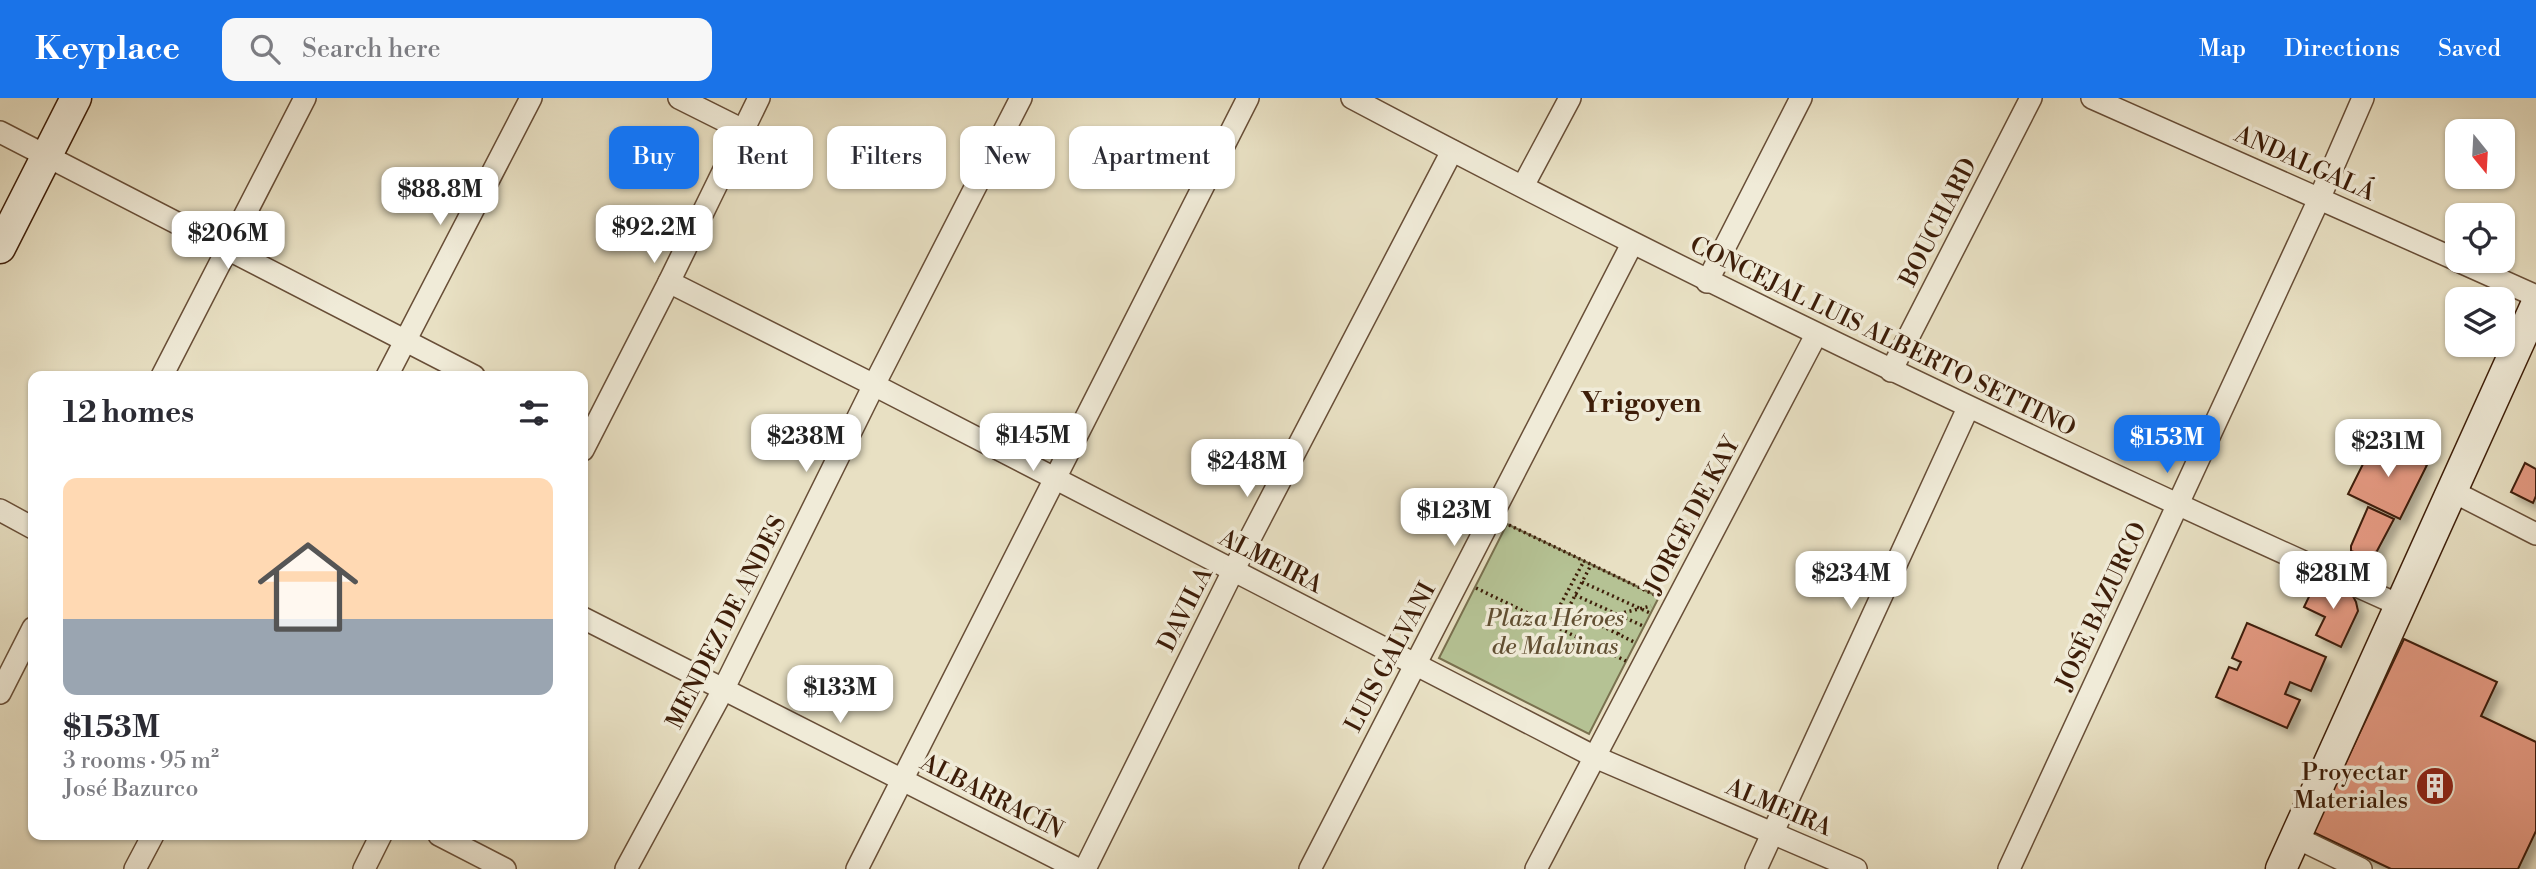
<!DOCTYPE html>
<meta charset="utf-8">
<style>
:root{--surface:#fff;--page:#f7f7f7;--text:#2b2b33;--muted:#7c7c81;--line:#e1e1e2;--accent:#1a73e8}
body{margin:0;font-family:"Libre Bodoni",serif;background:var(--page);color:var(--text);height:100vh;display:flex;flex-direction:column;font-size:26px;white-space:nowrap}
*{box-sizing:border-box;margin:0}
p{font-size:23px;color:var(--muted)}
.icon{flex:none;width:38px;height:38px;fill:none;stroke:currentColor;stroke-width:2;stroke-linecap:round;stroke-linejoin:round}
.map{position:relative;flex:1;overflow:hidden}
.sheet{position:absolute;left:28px;top:273px;width:560px;height:469px;display:flex;flex-direction:column;background:var(--surface);border-radius:14px;box-shadow:0 2px 5px #0004}
.sheet>*{flex:none}
.hud{position:absolute;left:609px;top:28px;width:665px;height:63px;display:flex;gap:14px}
.needle{width:46px;rotate:162deg}
.fabs{position:absolute;left:2445px;top:21px;display:grid;gap:14px}
.fabs a{display:grid;place-items:center;width:70px;height:70px;border-radius:14px;background:var(--surface);box-shadow:0 2px 5px #0004;font-size:35px}
.price{position:absolute;translate:-50% -60px;padding:0 16px;border-radius:14px;background:#fff;color:#222;font-size:23px;line-height:46px;filter:drop-shadow(0 2px 4px #0008)}
.price::after{content:'';position:absolute;left:50%;top:42px;width:21px;height:16px;margin-left:-10px;background:inherit;clip-path:polygon(0 0,100% 0,50% 100%)}
.price.active{background:var(--accent);color:#fff}
ul{padding:0;list-style:none}
li{display:grid;align-content:center;gap:14px;height:371px;padding:0 35px}
li+li{border-top:2px solid var(--line)}
li span{display:grid;place-items:center;height:217px;border-radius:14px;color:#555}
li>.icon{margin-inline-start:auto}
span .icon{width:126px;height:126px;fill:#fffc;stroke-width:1}
li b{font-size:30px}
h2{display:flex;justify-content:space-between;align-items:center;height:84px;padding:0 35px;font-size:30px}
.pill{padding:0 24px;border-radius:14px;background:var(--surface);box-shadow:0 2px 5px #0004;font-size:24px;line-height:63px}
.pill.active{background:var(--accent);color:#fff}
header{display:flex;align-items:center;gap:42px;box-sizing:border-box;height:98px;padding:0 35px;background:var(--accent);color:#fff}
header strong{font-size:33px}
nav{display:flex;gap:38px;margin-inline-start:auto;font-size:24px}
.search{width:490px;height:63px;background:var(--page);display:flex;align-items:center;gap:18px;box-sizing:border-box;padding:0 24px;border-radius:14px;color:var(--muted);font-size:26px}
.map>svg:first-child{display:block}
.green{fill:#b5c294;stroke:#79704e;stroke-width:2}
.building{fill:#e2977f;stroke:#3d1d08;stroke-width:2;filter:url(#shadow)}
.lines{fill:none;stroke-linecap:round;stroke-linejoin:round}
.street-casing{stroke:#684e37;stroke-width:24}
.secondary-casing{stroke:#3d1d08;stroke-width:33}
.path{stroke:#3d1d08;stroke-width:3.5;stroke-dasharray:2 3.5;stroke-linecap:butt}
.street{stroke:#f0ebd8;stroke-width:21}
.secondary{stroke:#f0ebd8;stroke-width:30}
.labels{text-anchor:middle;stroke-width:7;stroke-linejoin:round;paint-order:stroke}
.street-label{font-size:24px;fill:#3d1d08;stroke:#f0ebd8}
.park-label{font-size:24px;font-style:italic;fill:#614f32;stroke:#f0ebd8}
.poi-label{font-size:24px;fill:#3d1d08;stroke:#f0ebd8;text-anchor:end}
.quarter-label{font-size:28px;font-weight:bold;fill:#3d1d08;stroke:#f0ebd8}
</style>
<header>
<strong>Keyplace</strong>
<div class="search"><svg class="icon" aria-label="search" viewBox="0 0 24 24"><circle cx="10" cy="10" r="6"/><path d="M15 15l6 6"/></svg>Search here</div>
<nav><a>Map</a><a>Directions</a><a>Saved</a></nav>
</header>
<div class="map">
<svg width="2536" height="771" viewBox="0 0 2536 771">
<defs>
<filter id="shadow"><feDropShadow dx="6" dy="6" stdDeviation="3.5" flood-color="#0004"/></filter>
</defs>
<rect width="100%" height="100%" fill="#e8e0c3"/>
<filter id="stains"><feTurbulence type="fractalNoise" baseFrequency=".00286" numOctaves="4"/><feColorMatrix values="0 0 0 0 .2 0 0 0 0 .09 0 0 0 0 .02 0 0 0 .5 -.17"/></filter>
<radialGradient id="worn" r=".72"><stop offset=".6" stop-color="#630" stop-opacity="0"/><stop offset="1" stop-color="#630" stop-opacity=".3"/></radialGradient>
<!-- green -->
<path class="green" d="M 1507,426 L 1659,499 L 1589,636 L 1439,560 Z"/>
<!-- building -->
<g class="building">
<path d="M 2375,342 L 2427,367 L 2400,421 L 2348,396 Z"/>
<path d="M 2525,365 L 2536,371 L 2536,398 L 2533,405 L 2511,394 Z"/>
<path d="M 2368,409 L 2394,421 L 2377,453 L 2367,459 L 2351,453 L 2351,448 Z"/>
<path d="M 2318,480 L 2352,496 L 2356,504 L 2358,513 L 2341,549 L 2316,537 L 2325,519 L 2304,509 Z"/>
<path d="M 2247,525 L 2326,559 L 2311,593 L 2290,584 L 2285,596 L 2300,602 L 2287,630 L 2216,599 L 2229,569 L 2237,572 L 2241,564 L 2232,560 Z"/>
<path d="M 2404,541 L 2497,584 L 2481,618 L 2536,644 L 2536,733 L 2518,771 L 2391,771 L 2313,734 Z"/>
</g>
<g class="lines">
<defs>
<g id="street">
<path d="M 679,0 L 743,32"/>
<path d="M 1352,0 C 1695,182 2045,348 2399,507"/>
<path d="M 2092,0 L 2457,162"/>
<path d="M 0,34 L 474,278"/>
<path d="M 1523,88 L 1570,0"/>
<path d="M 2458,163 L 2536,198"/>
<path d="M 669,184 L 874,287 L 1595,659 L 1856,771"/>
<path d="M 1707,184 L 1801,0"/>
<path d="M 1891,273 L 2031,0"/>
<path d="M 162,278 L 305,0"/>
<path d="M 387,278 L 531,0"/>
<path d="M 583,352 L 669,184 L 759,0"/>
<path d="M 2452,393 L 2536,436"/>
<path d="M 0,412 L 33,430"/>
<path d="M 583,520 L 1078,771"/>
<path d="M 0,595 L 33,530"/>
<path d="M 439,737 L 505,771"/>
<path d="M 2295,739 L 2361,771"/>
<path d="M 135,771 L 153,737"/>
<path d="M 364,771 L 381,737"/>
<path d="M 626,771 L 723,592 L 874,287 L 1021,0"/>
<path d="M 857,771 L 1248,0"/>
<path d="M 1085,771 L 1233,473 L 1452,53"/>
<path d="M 1310,771 L 1632,146"/>
<path d="M 1536,771 L 1816,237"/>
<path d="M 1756,771 L 1968,310"/>
<path d="M 2009,771 L 2320,99 L 2363,0"/>
</g>
<g id="secondary">
<path d="M 0,150 L 76,0"/>
<path d="M 2281,771 L 2536,207"/>
</g>
</defs>
<!-- street casing -->
<use href="#street" class="street-casing"/>
<!-- secondary casing -->
<use href="#secondary" class="secondary-casing"/>
<!-- path -->
<g class="path">
<path d="M 1509,427 L 1657,498"/>
<path d="M 1582,484 L 1650,515"/>
<path d="M 1476,490 L 1626,563"/>
<path d="M 1575,497 L 1643,528"/>
<path d="M 1592,523 L 1636,545"/>
<path d="M 1550,526 L 1584,463"/>
<path d="M 1558,530 L 1591,467"/>
<path d="M 1560,530 L 1651,508"/>
<path d="M 1618,536 L 1626,520"/>
</g>
<!-- street -->
<use href="#street" class="street"/>
<!-- secondary -->
<use href="#secondary" class="secondary"/>
</g>
<!-- icons -->
<defs>
<symbol id="building-disc" viewBox="-11 -11 22 22"><circle r="9.5" fill="#8f2418" stroke="#f0ebd8"/><path d="M-4-6H4V6H1V3H-1V6H-4ZM-2.5-4.3h1.7v1.8h-1.7ZM.8-4.3h1.7v1.8H.8ZM-2.5-1h1.7V.8h-1.7ZM.8-1h1.7V.8H.8Z" fill="#fff"/></symbol>
</defs>
<g fill-rule="evenodd">
<use href="#building-disc" x="2413" y="666" width="44" height="44"/>
</g>
<g class="labels">
<!-- street labels -->
<g class="street-label">
<text transform="translate(2305 65) rotate(24)" y="8">ANDALGALÁ</text>
<text transform="translate(1938 124) rotate(-63)" y="8">BOUCHARD</text>
<text transform="translate(1883 238) rotate(26)" y="8">CONCEJAL LUIS ALBERTO SETTINO</text>
<text transform="translate(1692 417) rotate(-62)" y="8">JORGE DE KAY</text>
<text transform="translate(1271 463) rotate(27)" y="8">ALMEIRA</text>
<text transform="translate(2101 508) rotate(-65)" y="8">JOSÉ BAZURCO</text>
<text transform="translate(1185 511) rotate(-63)" y="8">DAVILA</text>
<text transform="translate(726 524) rotate(-63)" y="8">MENDEZ DE ANDES</text>
<text transform="translate(1390 559) rotate(-62)" y="8">LUIS GALVANI</text>
<text transform="translate(992 698) rotate(27)" y="8">ALBARRACÍN</text>
<text transform="translate(1779 709) rotate(23)" y="8">ALMEIRA</text>
</g>
<!-- park labels -->
<g class="park-label">
<text x="1555" y="528">Plaza Héroes<tspan x="1555" dy="28">de Malvinas</tspan></text>
</g>
<!-- poi labels -->
<g class="poi-label">
<text x="2408" y="682">Proyectar<tspan x="2408" dy="28">Materiales</tspan></text>
</g>
<!-- quarter labels -->
<g class="quarter-label">
<text x="1641" y="314">Yrigoyen</text>
</g>
</g>
<rect width="100%" height="100%" filter="url(#stains)"/>
<rect width="100%" height="100%" fill="url(#worn)"/>
</svg>
<div class="fabs">
<a><svg class="needle" viewBox="-14 -14 28 28"><path d="M0-13l5 13h-10z" fill="#e53935"/><path d="M0 13l5-13h-10z" fill="#7c7c81"/></svg></a>
<a><svg class="icon" aria-label="locate" viewBox="0 0 24 24"><circle cx="12" cy="12" r="6"/><path d="M12 2v4M12 18v4M2 12h4M18 12h4"/></svg></a>
<a><svg class="icon" aria-label="layers" viewBox="0 0 24 24"><path d="M12 4l9 5-9 5-9-5zM3 14l9 5 9-5"/></svg></a>
</div>
<b class="price" style="left:440px;top:129px">$88.8M</b>
<b class="price" style="left:654px;top:167px">$92.2M</b>
<b class="price" style="left:228px;top:173px">$206M</b>
<b class="price" style="left:1033px;top:375px">$145M</b>
<b class="price" style="left:806px;top:376px">$238M</b>
<b class="price active" style="left:2167px;top:377px">$153M</b>
<b class="price" style="left:2388px;top:381px">$231M</b>
<b class="price" style="left:1247px;top:401px">$248M</b>
<b class="price" style="left:1454px;top:450px">$123M</b>
<b class="price" style="left:1851px;top:513px">$234M</b>
<b class="price" style="left:2333px;top:513px">$281M</b>
<b class="price" style="left:840px;top:627px">$133M</b>
<div class="hud">
<a class="pill active">Buy</a>
<a class="pill">Rent</a>
<a class="pill">Filters</a>
<a class="pill">New</a>
<a class="pill">Apartment</a>
</div>
<section class="sheet">
<h2>12 homes<svg class="icon" aria-label="filters" viewBox="0 0 24 24"><path d="M4 7h16M4 17h16"/><circle cx="9" cy="7" r="2"/><circle cx="15" cy="17" r="2"/></svg></h2>
<ul>
<li><span style="background:linear-gradient(#ffd9b3 65%,#9aa5b1 0)"><svg class="icon" aria-label="home" viewBox="0 0 24 24"><path d="M3 11l9-7 9 7M6 9v11h12V9"/></svg></span><div><b>$153M</b><p>3 rooms · 95 m²</p><p>José Bazurco</p></div></li>
</ul>
</section>
</div>
